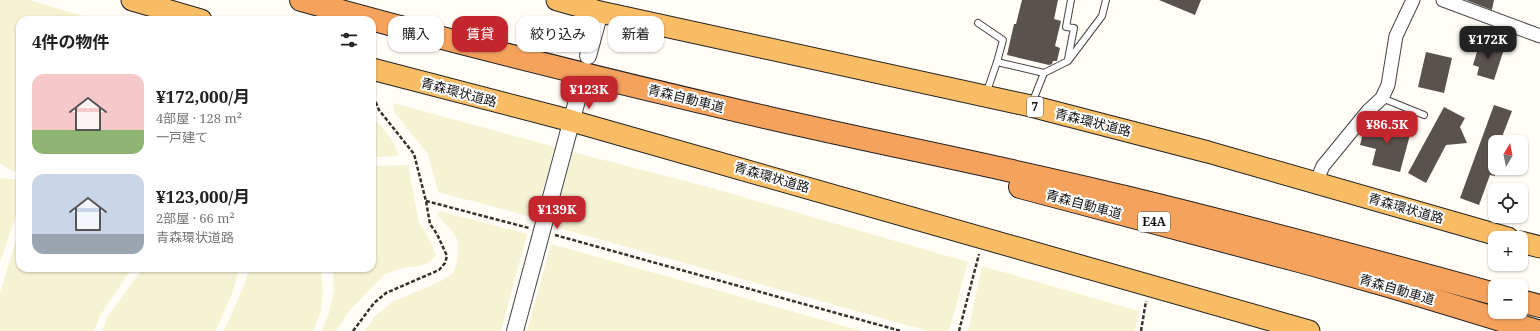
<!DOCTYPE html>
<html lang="ja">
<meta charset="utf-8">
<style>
:root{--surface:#fff;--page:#f6f6f6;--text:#222;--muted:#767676;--accent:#c4262e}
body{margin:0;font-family:"Noto Serif","Noto Sans JP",serif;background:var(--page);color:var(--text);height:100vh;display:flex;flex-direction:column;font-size:15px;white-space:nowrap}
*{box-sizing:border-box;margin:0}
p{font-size:13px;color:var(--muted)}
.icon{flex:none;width:22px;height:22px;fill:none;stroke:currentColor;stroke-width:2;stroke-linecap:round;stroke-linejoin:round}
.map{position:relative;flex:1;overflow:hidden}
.details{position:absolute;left:16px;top:16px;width:360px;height:256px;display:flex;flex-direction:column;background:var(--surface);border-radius:12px;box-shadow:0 1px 3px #0004}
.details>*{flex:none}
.banner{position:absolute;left:388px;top:16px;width:380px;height:36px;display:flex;gap:8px}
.needle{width:26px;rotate:10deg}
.buttons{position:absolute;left:1488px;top:135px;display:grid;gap:8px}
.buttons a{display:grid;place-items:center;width:40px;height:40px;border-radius:8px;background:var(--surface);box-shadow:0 1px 3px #0004;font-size:20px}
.price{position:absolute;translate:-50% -34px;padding:0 9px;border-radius:8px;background:var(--accent);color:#fff;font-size:13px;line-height:26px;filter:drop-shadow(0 1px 2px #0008)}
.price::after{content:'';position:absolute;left:50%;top:24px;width:12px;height:9px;margin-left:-6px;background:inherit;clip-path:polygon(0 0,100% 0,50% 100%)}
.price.on{background:#222;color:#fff}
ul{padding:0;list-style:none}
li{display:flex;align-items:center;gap:12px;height:100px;padding:0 16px}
li span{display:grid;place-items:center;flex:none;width:112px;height:80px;border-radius:12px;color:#555}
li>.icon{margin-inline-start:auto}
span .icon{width:48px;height:48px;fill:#fffc;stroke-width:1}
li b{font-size:17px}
h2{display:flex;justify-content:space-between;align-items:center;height:48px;padding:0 16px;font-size:17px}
.tag{padding:0 14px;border-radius:12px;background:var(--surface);box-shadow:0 1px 3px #0004;font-size:14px;line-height:36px}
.tag.on{background:var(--accent);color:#fff}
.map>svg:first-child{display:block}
.farmland{fill:#f6f3d4}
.building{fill:#5a524d}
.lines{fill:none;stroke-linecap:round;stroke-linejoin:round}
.service-casing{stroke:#444;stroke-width:8}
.minor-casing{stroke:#444;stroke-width:15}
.tertiary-casing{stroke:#444;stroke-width:18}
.trunk-casing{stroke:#222;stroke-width:23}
.motorway-casing{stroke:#222;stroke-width:24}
.path{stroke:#333;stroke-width:2.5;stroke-dasharray:4 2;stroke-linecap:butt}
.service{stroke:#fff;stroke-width:6}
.minor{stroke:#fff;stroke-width:13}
.tertiary{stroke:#fff;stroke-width:16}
.trunk{stroke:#f7bc64;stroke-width:21}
.motorway{stroke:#f5a25d;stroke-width:22}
.labels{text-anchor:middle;stroke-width:4;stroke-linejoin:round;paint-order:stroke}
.shield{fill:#fff;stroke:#585858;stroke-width:1}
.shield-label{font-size:12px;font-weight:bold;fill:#111}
.street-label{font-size:13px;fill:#111;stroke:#fff}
</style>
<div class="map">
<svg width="1540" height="331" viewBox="0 0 1540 331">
<rect width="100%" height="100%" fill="#fffdf5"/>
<!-- farmland -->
<g class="farmland">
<path d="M 0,0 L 29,0 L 96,20 L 20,20 L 20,171 L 12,171 L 0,163 Z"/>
<path d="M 393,103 L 555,147 L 535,218 L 438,192 L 428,154 L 394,112 Z"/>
<path d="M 372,116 L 391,138 L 399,156 L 372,157 Z"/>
<path d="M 573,152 L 708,187 L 968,262 L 949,331 L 928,331 L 552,226 Z"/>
<path d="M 408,165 L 419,222 L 432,244 L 436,255 L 430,262 L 419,266 L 402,268 L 384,275 L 350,310 L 336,331 L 322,331 L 329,313 L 334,290 L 333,275 L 331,268 L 372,268 L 372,166 Z"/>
<path d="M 0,178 L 20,180 L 20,204 L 0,262 Z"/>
<path d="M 439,211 L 527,234 L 501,331 L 365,331 L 374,317 L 392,302 L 441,281 L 453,273 L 457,261 L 458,248 L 457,239 L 452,231 L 437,215 Z"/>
<path d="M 20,227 L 20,268 L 132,268 L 101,314 L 94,331 L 0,331 L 0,293 Z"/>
<path d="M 551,244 L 862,331 L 527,331 Z"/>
<path d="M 982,266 L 1139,311 L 1135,331 L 968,331 Z"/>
<path d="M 143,268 L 239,268 L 233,291 L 216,331 L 102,331 L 108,316 Z"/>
<path d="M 249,268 L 319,268 L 321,271 L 323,292 L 321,311 L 313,331 L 224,331 L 245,283 Z"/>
</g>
<!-- building -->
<g class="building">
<path d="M 1022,0 L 1058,0 L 1054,19 L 1061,21 L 1055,46 L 1060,48 L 1057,61 L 1053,61 L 1052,64 L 1049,65 L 1007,55 L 1014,24 L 1016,24 Z"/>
<path d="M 1159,0 L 1201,0 L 1195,15 Z"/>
<path d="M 1466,0 L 1494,0 L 1492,10 Z"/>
<path d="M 1480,42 L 1504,49 L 1494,80 L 1477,75 L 1479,67 L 1473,65 Z"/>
<path d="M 1426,52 L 1452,58 L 1444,93 L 1418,87 Z"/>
<path d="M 1494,105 L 1512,111 L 1500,142 L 1495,142 L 1495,176 L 1490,175 L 1479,205 L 1460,198 Z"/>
<path d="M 1444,107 L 1465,118 L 1460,127 L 1467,143 L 1446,145 L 1426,183 L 1408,173 Z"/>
<path d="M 1369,123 L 1386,127 L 1386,125 L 1411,131 L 1400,172 L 1372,165 L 1376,149 L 1360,145 L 1364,129 L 1367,130 Z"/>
</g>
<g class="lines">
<defs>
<g id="service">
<path d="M 978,23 L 1003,40 L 997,62"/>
<path d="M 1068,59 L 1074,28 L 1066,27 L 1071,0"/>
<path d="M 1044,73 L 1068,61 L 1102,16 L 1106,0"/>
<path d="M 986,94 L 997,62 L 1044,73 L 1032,103"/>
<path d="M 1382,98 L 1424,115"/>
</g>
<g id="minor">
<path d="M 1443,0 L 1540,36"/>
<path d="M 1316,182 L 1323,166 L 1368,111 L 1382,98 L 1388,85 L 1396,36 L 1413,0"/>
</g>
<g id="tertiary">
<path d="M 588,56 L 600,12"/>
<path d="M 515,331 L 579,93"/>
</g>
<g id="trunk">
<path d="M 132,0 L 201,20"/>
<path d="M 557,0 L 600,12 L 1031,106 L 1208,152 L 1508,238"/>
<path d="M 372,69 L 572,121 L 1309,331"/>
<path d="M 1521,242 L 1540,247"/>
</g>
<g id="motorway">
<path d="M 301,0 C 455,43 613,82 769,118 C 887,145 1006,168 1125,197 C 1248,227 1372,260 1495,294"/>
<path d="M 1020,187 L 1303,262 L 1392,287 L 1537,331"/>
<path d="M 1521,301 L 1540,306"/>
</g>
</defs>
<!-- service casing -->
<use href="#service" class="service-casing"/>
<!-- minor casing -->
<use href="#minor" class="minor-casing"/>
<!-- tertiary casing -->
<use href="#tertiary" class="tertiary-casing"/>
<!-- trunk casing -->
<use href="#trunk" class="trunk-casing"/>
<!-- motorway casing -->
<use href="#motorway" class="motorway-casing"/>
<!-- path -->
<g class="path">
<path d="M 426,201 L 529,228"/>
<path d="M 555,235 L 901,331"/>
<path d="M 353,331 L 374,303 L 386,293 L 439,270 L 445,263 L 447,256 L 437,234 L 430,224 L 426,201 L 414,154 L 379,110 L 372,93"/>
<path d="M 959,331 L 979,254"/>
<path d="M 1141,331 L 1146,301"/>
</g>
<!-- service -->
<use href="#service" class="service"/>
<!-- minor -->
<use href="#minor" class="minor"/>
<!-- tertiary -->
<use href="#tertiary" class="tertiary"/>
<!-- trunk -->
<use href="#trunk" class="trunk"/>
<!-- motorway -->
<use href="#motorway" class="motorway"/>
</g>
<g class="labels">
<!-- shield labels -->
<g class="shield">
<rect x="1027" y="97" width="16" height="20" rx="3"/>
<rect x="1138" y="212" width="32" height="20" rx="3"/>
</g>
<g class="shield-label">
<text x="1035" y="111">7</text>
<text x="1154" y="226">E4A</text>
</g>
<!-- street labels -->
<g class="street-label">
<text transform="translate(459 92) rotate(15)" y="5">青森環状道路</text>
<text transform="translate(686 98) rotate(14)" y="5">青森自動車道</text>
<text transform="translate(1093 122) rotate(14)" y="5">青森環状道路</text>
<text transform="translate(772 177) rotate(16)" y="5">青森環状道路</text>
<text transform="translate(1084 204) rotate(15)" y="5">青森自動車道</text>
<text transform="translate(1406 208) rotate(16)" y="5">青森環状道路</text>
<text transform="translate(1397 289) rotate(16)" y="5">青森自動車道</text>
</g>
</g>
</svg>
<div class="buttons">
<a><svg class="needle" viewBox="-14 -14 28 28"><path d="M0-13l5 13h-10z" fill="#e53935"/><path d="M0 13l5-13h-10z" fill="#767676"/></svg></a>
<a><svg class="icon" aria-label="locate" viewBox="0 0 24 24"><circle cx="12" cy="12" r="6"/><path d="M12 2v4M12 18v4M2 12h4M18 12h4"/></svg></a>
<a>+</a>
<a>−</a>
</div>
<b class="price on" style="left:1488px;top:60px">¥172K</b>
<b class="price" style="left:589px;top:110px">¥123K</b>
<b class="price" style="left:1387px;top:145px">¥86.5K</b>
<b class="price" style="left:557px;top:230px">¥139K</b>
<div class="banner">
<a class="tag">購入</a>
<a class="tag on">賃貸</a>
<a class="tag">絞り込み</a>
<a class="tag">新着</a>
</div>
<section class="details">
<h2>4件の物件<svg class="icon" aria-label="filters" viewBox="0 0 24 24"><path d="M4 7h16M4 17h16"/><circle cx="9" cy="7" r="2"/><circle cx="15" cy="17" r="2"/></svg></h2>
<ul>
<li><span style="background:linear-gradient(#f6c9c9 70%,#8fb573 0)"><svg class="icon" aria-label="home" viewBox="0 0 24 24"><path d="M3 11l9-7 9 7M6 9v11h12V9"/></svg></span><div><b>¥172,000/月</b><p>4部屋 · 128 m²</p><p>一戸建て</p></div></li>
<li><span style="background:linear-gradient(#c9d6e8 75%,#9aa5b1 0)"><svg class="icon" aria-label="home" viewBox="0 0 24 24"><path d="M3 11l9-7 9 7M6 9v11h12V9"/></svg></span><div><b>¥123,000/月</b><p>2部屋 · 66 m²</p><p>青森環状道路</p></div></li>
</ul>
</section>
</div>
